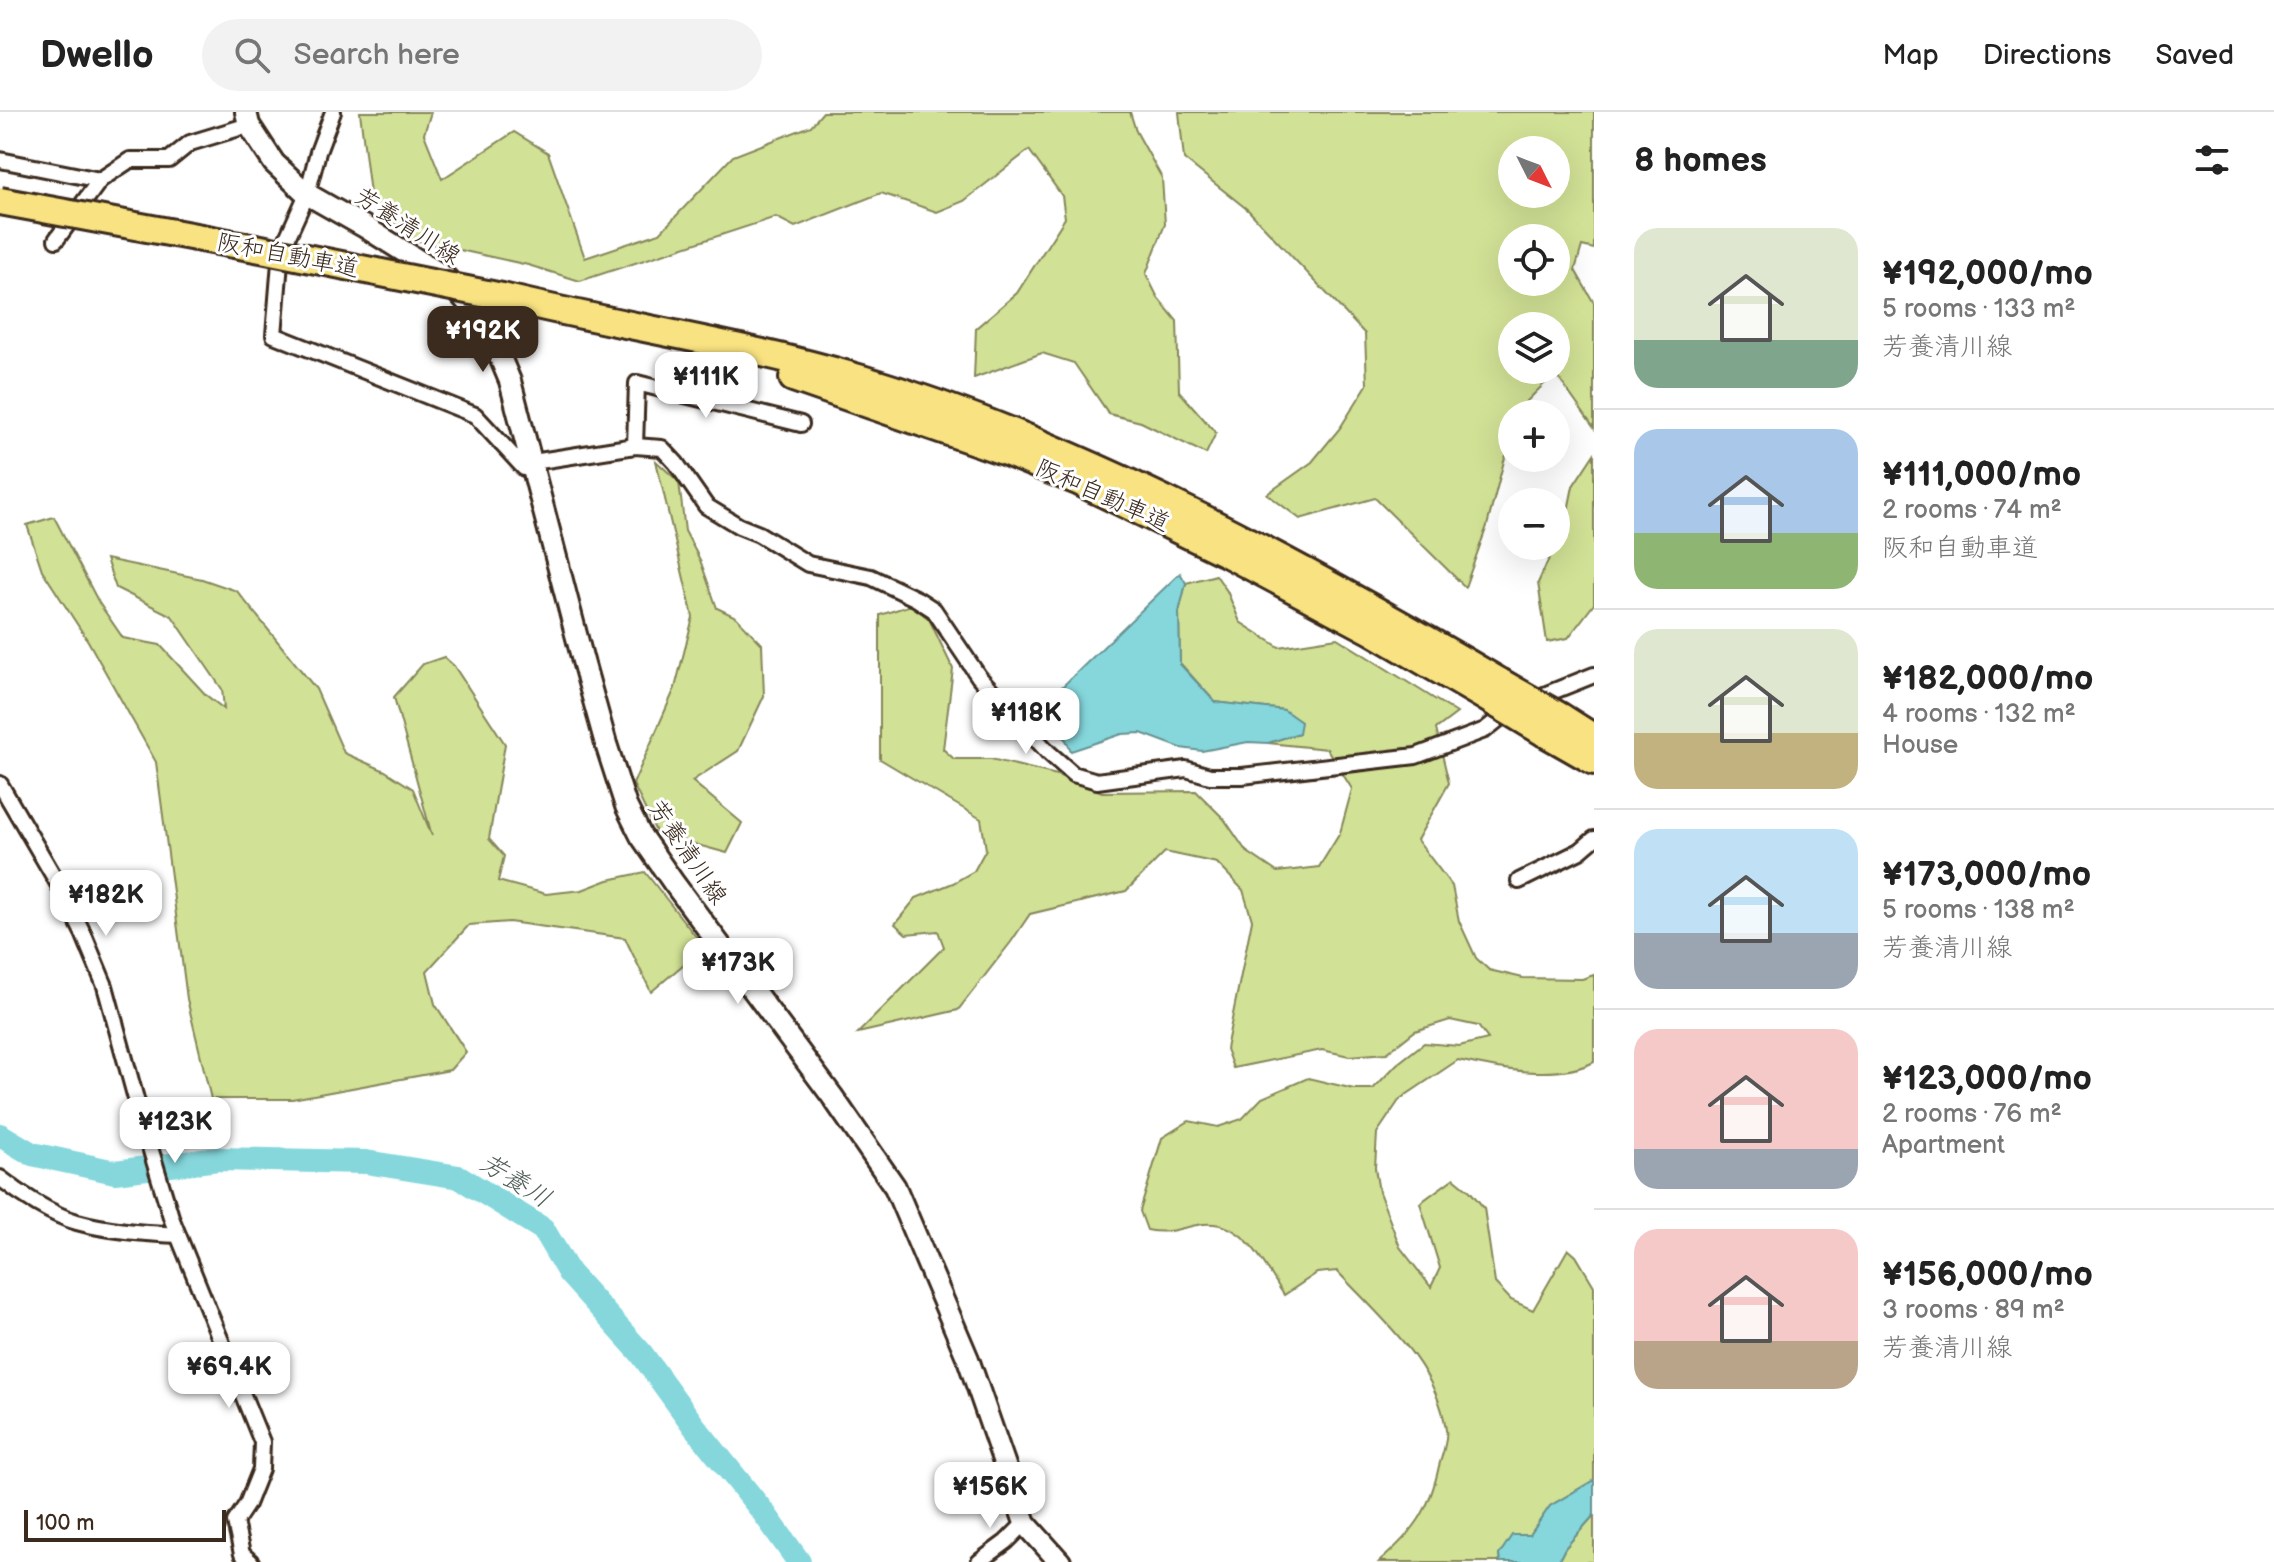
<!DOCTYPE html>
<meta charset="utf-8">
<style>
:root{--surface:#fff;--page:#f2f2f2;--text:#222;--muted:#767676;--line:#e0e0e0;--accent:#3b2a1e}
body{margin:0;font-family:"Balsamiq Sans","Klee One",sans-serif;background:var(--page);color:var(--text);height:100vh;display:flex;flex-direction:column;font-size:30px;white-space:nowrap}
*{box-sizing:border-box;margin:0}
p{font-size:26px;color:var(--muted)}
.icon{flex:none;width:44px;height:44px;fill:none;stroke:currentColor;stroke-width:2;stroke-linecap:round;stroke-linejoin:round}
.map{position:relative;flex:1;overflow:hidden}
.panel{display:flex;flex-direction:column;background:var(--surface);width:680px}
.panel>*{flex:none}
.needle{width:52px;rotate:132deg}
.controls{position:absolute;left:1498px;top:24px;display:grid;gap:16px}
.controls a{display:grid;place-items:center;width:72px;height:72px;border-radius:50%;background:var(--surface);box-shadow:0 8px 32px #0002;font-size:40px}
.scale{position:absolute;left:24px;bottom:20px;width:202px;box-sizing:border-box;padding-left:8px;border:4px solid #3b2a1e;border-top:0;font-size:22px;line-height:28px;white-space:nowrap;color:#3b2a1e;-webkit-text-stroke:6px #fff;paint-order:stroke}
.price{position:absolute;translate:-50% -68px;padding:0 18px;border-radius:16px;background:#fff;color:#222;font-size:26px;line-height:52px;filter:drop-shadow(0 2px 4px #0008)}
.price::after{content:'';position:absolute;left:50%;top:48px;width:24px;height:18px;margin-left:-12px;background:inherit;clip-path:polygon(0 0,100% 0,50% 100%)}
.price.active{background:var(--accent);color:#fff}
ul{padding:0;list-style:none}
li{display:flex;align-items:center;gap:24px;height:200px;padding:0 40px}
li+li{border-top:2px solid var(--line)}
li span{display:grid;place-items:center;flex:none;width:224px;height:160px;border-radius:24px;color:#555}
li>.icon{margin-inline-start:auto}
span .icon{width:96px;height:96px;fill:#fffc;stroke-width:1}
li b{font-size:34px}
h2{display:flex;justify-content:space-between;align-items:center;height:96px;padding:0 40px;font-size:34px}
header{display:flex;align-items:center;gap:48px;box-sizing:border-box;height:112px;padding:0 40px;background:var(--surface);border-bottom:2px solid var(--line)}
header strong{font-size:38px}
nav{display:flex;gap:44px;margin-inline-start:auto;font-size:28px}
.search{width:560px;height:72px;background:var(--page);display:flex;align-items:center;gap:20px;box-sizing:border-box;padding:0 28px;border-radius:44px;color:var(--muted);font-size:30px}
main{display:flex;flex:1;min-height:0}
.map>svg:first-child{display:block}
.green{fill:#d1e195;stroke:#86865a;stroke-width:2;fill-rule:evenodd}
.water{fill:#85d7dc;stroke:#679290;stroke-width:2}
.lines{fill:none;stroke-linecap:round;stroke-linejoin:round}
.river{stroke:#85d7dc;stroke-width:24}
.minor-casing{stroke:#3b2a1e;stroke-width:20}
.secondary-casing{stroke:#3b2a1e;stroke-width:26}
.motorway-casing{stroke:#3b2a1e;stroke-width:32}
.minor{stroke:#fff;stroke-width:14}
.secondary{stroke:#fff;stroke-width:20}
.motorway{stroke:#f8e281;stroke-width:26}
.motorway-bridge-casing{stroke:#3b2a1e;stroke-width:32;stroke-linecap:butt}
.motorway-bridge{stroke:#f8e281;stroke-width:26}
.labels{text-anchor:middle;stroke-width:6;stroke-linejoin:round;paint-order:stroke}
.street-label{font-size:24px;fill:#3b2a1e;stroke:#fff}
.water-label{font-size:26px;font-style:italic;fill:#515e57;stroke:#fff}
</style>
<header>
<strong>Dwello</strong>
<div class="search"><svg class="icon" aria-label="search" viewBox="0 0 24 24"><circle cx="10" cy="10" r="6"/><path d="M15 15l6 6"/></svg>Search here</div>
<nav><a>Map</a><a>Directions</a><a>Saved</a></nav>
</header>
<main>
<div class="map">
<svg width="1594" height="1450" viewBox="0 0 1594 1450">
<rect width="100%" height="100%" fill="#fff"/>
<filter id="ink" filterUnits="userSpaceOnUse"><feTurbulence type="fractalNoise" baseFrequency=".0125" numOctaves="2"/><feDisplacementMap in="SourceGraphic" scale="16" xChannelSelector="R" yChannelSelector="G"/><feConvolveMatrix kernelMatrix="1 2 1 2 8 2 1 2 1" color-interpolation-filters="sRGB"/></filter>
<g filter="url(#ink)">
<!-- green -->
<g class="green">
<path d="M 360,0 L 431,0 L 424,22 L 442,67 L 514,20 L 548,41 L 585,146 L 660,121 L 733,44 L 811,14 L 823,0 L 1130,0 L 1136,19 L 1162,66 L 1165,112 L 1146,162 L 1158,186 L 1177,209 L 1179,279 L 1216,321 L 1206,342 L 1141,310 L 1109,302 L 1074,251 L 1042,241 L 974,266 L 976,216 L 1017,181 L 1065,106 L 1062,84 L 1029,38 L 964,89 L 937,100 L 881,81 L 795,115 L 776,105 L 580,169 L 528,153 L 414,128 L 371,90 Z"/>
<path d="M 1179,0 L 1594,0 L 1594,137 L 1582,134 L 1575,158 L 1594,191 L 1594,316 L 1555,261 L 1525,291 L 1521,302 L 1512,302 L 1512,327 L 1504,349 L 1487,414 L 1465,475 L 1375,386 L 1300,407 L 1267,382 L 1312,350 L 1340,316 L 1367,273 L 1365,222 L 1248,98 L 1184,47 ZM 1556,38 L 1556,82 L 1512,82 L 1512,38 ZM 1556,126 L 1556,170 L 1512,170 L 1512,126 ZM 1512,214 L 1556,214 L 1556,258 L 1512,258 Z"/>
<path d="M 1594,342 L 1594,492 L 1568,526 L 1547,530 L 1538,471 L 1566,409 L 1573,374 Z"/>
<path d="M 656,349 L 679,370 L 685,419 L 700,448 L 717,496 L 736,505 L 762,532 L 764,584 L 738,639 L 692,669 L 742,711 L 727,741 L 657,722 L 633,672 L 675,576 L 693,505 Z"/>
<path d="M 54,405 L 99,491 L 123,526 L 160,533 L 206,583 L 224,597 L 222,577 L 172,504 L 116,476 L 106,447 L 202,467 L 237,479 L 316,577 L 344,641 L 385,659 L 413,677 L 432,724 L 394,585 L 423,552 L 444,545 L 454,554 L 505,632 L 489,727 L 504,744 L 498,769 L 546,782 L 582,778 L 608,768 L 645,760 L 704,835 L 651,880 L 625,826 L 509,810 L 469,813 L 427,859 L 435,892 L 466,940 L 450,958 L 292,987 L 211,987 L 187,887 L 156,650 L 88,529 L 42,458 L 27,413 Z"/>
<path d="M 1216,463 L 1227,479 L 1240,510 L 1279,535 L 1337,526 L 1457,601 L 1436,617 L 1449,671 L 1417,728 L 1452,774 L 1459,809 L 1476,846 L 1489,858 L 1523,866 L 1582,867 L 1594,863 L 1594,950 C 1557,969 1497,957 1458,948 L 1400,987 L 1377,1021 L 1375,1056 L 1379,1080 L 1400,1135 L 1431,1175 L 1440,1156 L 1420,1091 L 1454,1066 L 1470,1079 L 1484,1096 L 1495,1171 L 1511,1188 L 1533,1198 L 1568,1137 L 1576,1144 L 1594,1174 L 1594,1368 L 1550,1394 L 1530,1423 L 1499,1443 L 1500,1450 L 1379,1450 C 1414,1419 1429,1401 1439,1354 C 1442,1343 1448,1329 1446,1318 C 1437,1252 1380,1205 1337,1159 L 1317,1161 L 1284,1183 C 1265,1154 1245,1107 1203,1112 C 1180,1115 1171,1123 1147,1118 L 1140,1099 L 1162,1026 L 1189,1009 L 1218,1015 L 1242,1007 L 1262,986 L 1308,966 L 1354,977 L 1373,977 L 1397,952 L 1424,931 L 1459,934 L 1488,927 L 1478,914 L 1450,908 L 1415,919 L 1387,941 L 1349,944 L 1322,938 L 1233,956 L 1226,937 L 1252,808 L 1243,778 L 1217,751 L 1165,740 L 1126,779 L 1030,802 L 1011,830 L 958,898 L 858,921 L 944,835 L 938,819 L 906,822 L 895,812 L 916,786 L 953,771 L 974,759 L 986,737 L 981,707 L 880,647 L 880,503 L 911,493 L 929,507 L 953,557 L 943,637 L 954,647 L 991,647 L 1057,663 L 1102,680 L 1196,679 L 1224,707 L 1246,739 L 1277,760 L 1319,755 L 1340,721 L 1352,677 L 1327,637 L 1268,631 L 1299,621 L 1284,598 L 1215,590 L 1180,551 L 1179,500 L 1186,471 Z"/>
<path d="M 1594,1403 L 1594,1450 L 1558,1450 L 1565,1436 Z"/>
</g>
<!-- water -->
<g class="water">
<path d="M 1180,461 L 1186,471 L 1179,500 L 1180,552 L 1215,590 L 1284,598 L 1301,610 L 1299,621 L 1268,631 L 1248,630 L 1202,639 L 1181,636 L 1141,621 L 1122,622 L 1071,639 L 1066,628 L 1038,598 Z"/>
<path d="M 1594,1368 L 1594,1403 L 1565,1436 L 1558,1450 L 1500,1450 L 1499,1443 L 1512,1423 L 1530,1423 L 1550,1394 Z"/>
</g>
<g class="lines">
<!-- river -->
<path class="river" d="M 0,1023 L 32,1042 L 115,1060 L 218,1047 L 366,1050 L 459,1065 L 543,1117 L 569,1161 L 641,1241 L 694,1314 L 764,1401 L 799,1450"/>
<defs>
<g id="minor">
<path d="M 333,0 L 318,40 L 307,82 L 288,124 L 280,150 L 274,223 L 475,303 L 524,356 L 533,350 L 635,334 L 662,336 L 676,351 L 706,394 L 739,414 L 759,422 L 808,452 L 871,465 L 917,487 L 934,498 L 979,565 L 1048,640 L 1073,662 L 1097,669 L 1186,657 L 1210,664 L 1242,664 L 1416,644 L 1485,618 L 1510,598"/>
<path d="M 0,48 L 100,68"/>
<path d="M 56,128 L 100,68 L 130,48 L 169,48 L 190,31 L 249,13"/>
<path d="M 635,334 L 637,271 L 801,312"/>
<path d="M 1529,589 L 1594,563"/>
<path d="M 0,672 L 60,775 L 83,821 L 105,874 L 142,1009 L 172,1108 L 262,1330 L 261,1357 L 247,1392 L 235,1410 L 242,1442 L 251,1450"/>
<path d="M 1519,769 L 1580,739 L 1594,727"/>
<path d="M 0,1066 C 20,1082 52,1103 77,1110 C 109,1119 145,1121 178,1123"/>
<path d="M 979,1450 L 1006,1430 L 1025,1411"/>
</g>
<path id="secondary" d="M 246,0 L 249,13 L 274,51 L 307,82 L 365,115 L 446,166 L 470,193 L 492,226 L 510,269 L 583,549 L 606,632 L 626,694 L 641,724 L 673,770 L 832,984 L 895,1075 L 968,1247 L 1025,1411 L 1060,1450"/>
<g id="motorway">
<path d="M 502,185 C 621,214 744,232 862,267 C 1084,334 1301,453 1500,570"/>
<path d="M 793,266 L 1006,340 L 1080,370 L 1224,440 L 1372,519 L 1487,586"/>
<path d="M 1561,605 L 1594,626"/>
<path d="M 1545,621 L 1594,649"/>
</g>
</defs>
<!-- minor casing -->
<use href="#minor" class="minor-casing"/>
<!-- secondary casing -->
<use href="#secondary" class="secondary-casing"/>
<!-- motorway casing -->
<use href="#motorway" class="motorway-casing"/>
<!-- minor -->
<use href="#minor" class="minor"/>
<!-- secondary -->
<use href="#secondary" class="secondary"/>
<!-- motorway -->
<use href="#motorway" class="motorway"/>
<defs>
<g id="motorway-bridge">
<path d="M 0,89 L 261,137 L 502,185"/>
<path d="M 1500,570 L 1561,605"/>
<path d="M 1487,586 L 1545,621"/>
</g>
</defs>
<!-- motorway-bridge casing -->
<use href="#motorway-bridge" class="motorway-bridge-casing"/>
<!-- motorway-bridge -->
<use href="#motorway-bridge" class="motorway-bridge"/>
</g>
</g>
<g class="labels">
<!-- street labels -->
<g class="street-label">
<text transform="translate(408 114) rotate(33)" y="8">芳養清川線</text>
<text transform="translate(288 143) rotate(11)" y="8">阪和自動車道</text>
<text transform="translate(1103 383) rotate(24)" y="8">阪和自動車道</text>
<text transform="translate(688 740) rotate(56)" y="8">芳養清川線</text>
</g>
<!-- water labels -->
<g class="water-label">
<text transform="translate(516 1068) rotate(32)" y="9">芳養川</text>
</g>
</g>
</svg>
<div class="controls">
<a><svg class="needle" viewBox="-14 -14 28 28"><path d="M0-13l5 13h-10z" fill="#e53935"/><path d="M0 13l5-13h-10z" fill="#767676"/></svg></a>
<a><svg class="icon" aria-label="locate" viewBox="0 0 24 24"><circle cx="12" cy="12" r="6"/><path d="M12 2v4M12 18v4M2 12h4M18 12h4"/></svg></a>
<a><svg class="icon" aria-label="layers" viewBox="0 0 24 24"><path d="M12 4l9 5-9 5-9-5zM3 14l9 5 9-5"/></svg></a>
<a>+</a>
<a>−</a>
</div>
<div class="scale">100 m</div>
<b class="price active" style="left:483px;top:262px">¥192K</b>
<b class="price" style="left:706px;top:308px">¥111K</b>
<b class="price" style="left:1026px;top:644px">¥118K</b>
<b class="price" style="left:106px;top:826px">¥182K</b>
<b class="price" style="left:738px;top:894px">¥173K</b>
<b class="price" style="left:175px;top:1053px">¥123K</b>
<b class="price" style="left:229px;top:1298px">¥69.4K</b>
<b class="price" style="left:990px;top:1418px">¥156K</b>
</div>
<section class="panel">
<h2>8 homes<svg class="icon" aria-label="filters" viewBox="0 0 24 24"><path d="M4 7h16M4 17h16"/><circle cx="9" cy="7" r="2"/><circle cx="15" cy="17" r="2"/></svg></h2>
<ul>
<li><span style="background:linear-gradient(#dfe7d0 70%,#7fa58c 0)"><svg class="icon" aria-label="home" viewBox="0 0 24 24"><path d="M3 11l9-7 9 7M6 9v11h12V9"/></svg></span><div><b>¥192,000/mo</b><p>5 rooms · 133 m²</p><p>芳養清川線</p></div></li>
<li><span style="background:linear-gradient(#a9c7e8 65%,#8fb573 0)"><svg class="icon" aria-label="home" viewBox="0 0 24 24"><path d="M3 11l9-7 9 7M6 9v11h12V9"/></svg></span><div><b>¥111,000/mo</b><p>2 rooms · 74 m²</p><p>阪和自動車道</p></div></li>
<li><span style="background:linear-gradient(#dfe7d0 65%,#c2b280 0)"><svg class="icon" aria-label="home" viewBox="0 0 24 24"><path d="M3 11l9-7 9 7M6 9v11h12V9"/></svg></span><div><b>¥182,000/mo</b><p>4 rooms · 132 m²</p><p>House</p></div></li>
<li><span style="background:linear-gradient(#bfe0f5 65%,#9aa5b1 0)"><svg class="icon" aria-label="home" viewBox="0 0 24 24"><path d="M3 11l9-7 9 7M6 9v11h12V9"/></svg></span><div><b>¥173,000/mo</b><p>5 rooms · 138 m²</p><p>芳養清川線</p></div></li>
<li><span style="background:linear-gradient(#f6c9c9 75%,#9aa5b1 0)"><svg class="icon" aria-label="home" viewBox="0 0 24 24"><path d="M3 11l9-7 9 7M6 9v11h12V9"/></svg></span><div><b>¥123,000/mo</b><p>2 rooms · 76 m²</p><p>Apartment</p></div></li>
<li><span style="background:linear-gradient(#f6c9c9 70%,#b9a48a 0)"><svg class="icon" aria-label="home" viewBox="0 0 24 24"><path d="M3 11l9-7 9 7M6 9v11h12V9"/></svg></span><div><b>¥156,000/mo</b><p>3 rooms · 89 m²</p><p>芳養清川線</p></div></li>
</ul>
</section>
</main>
